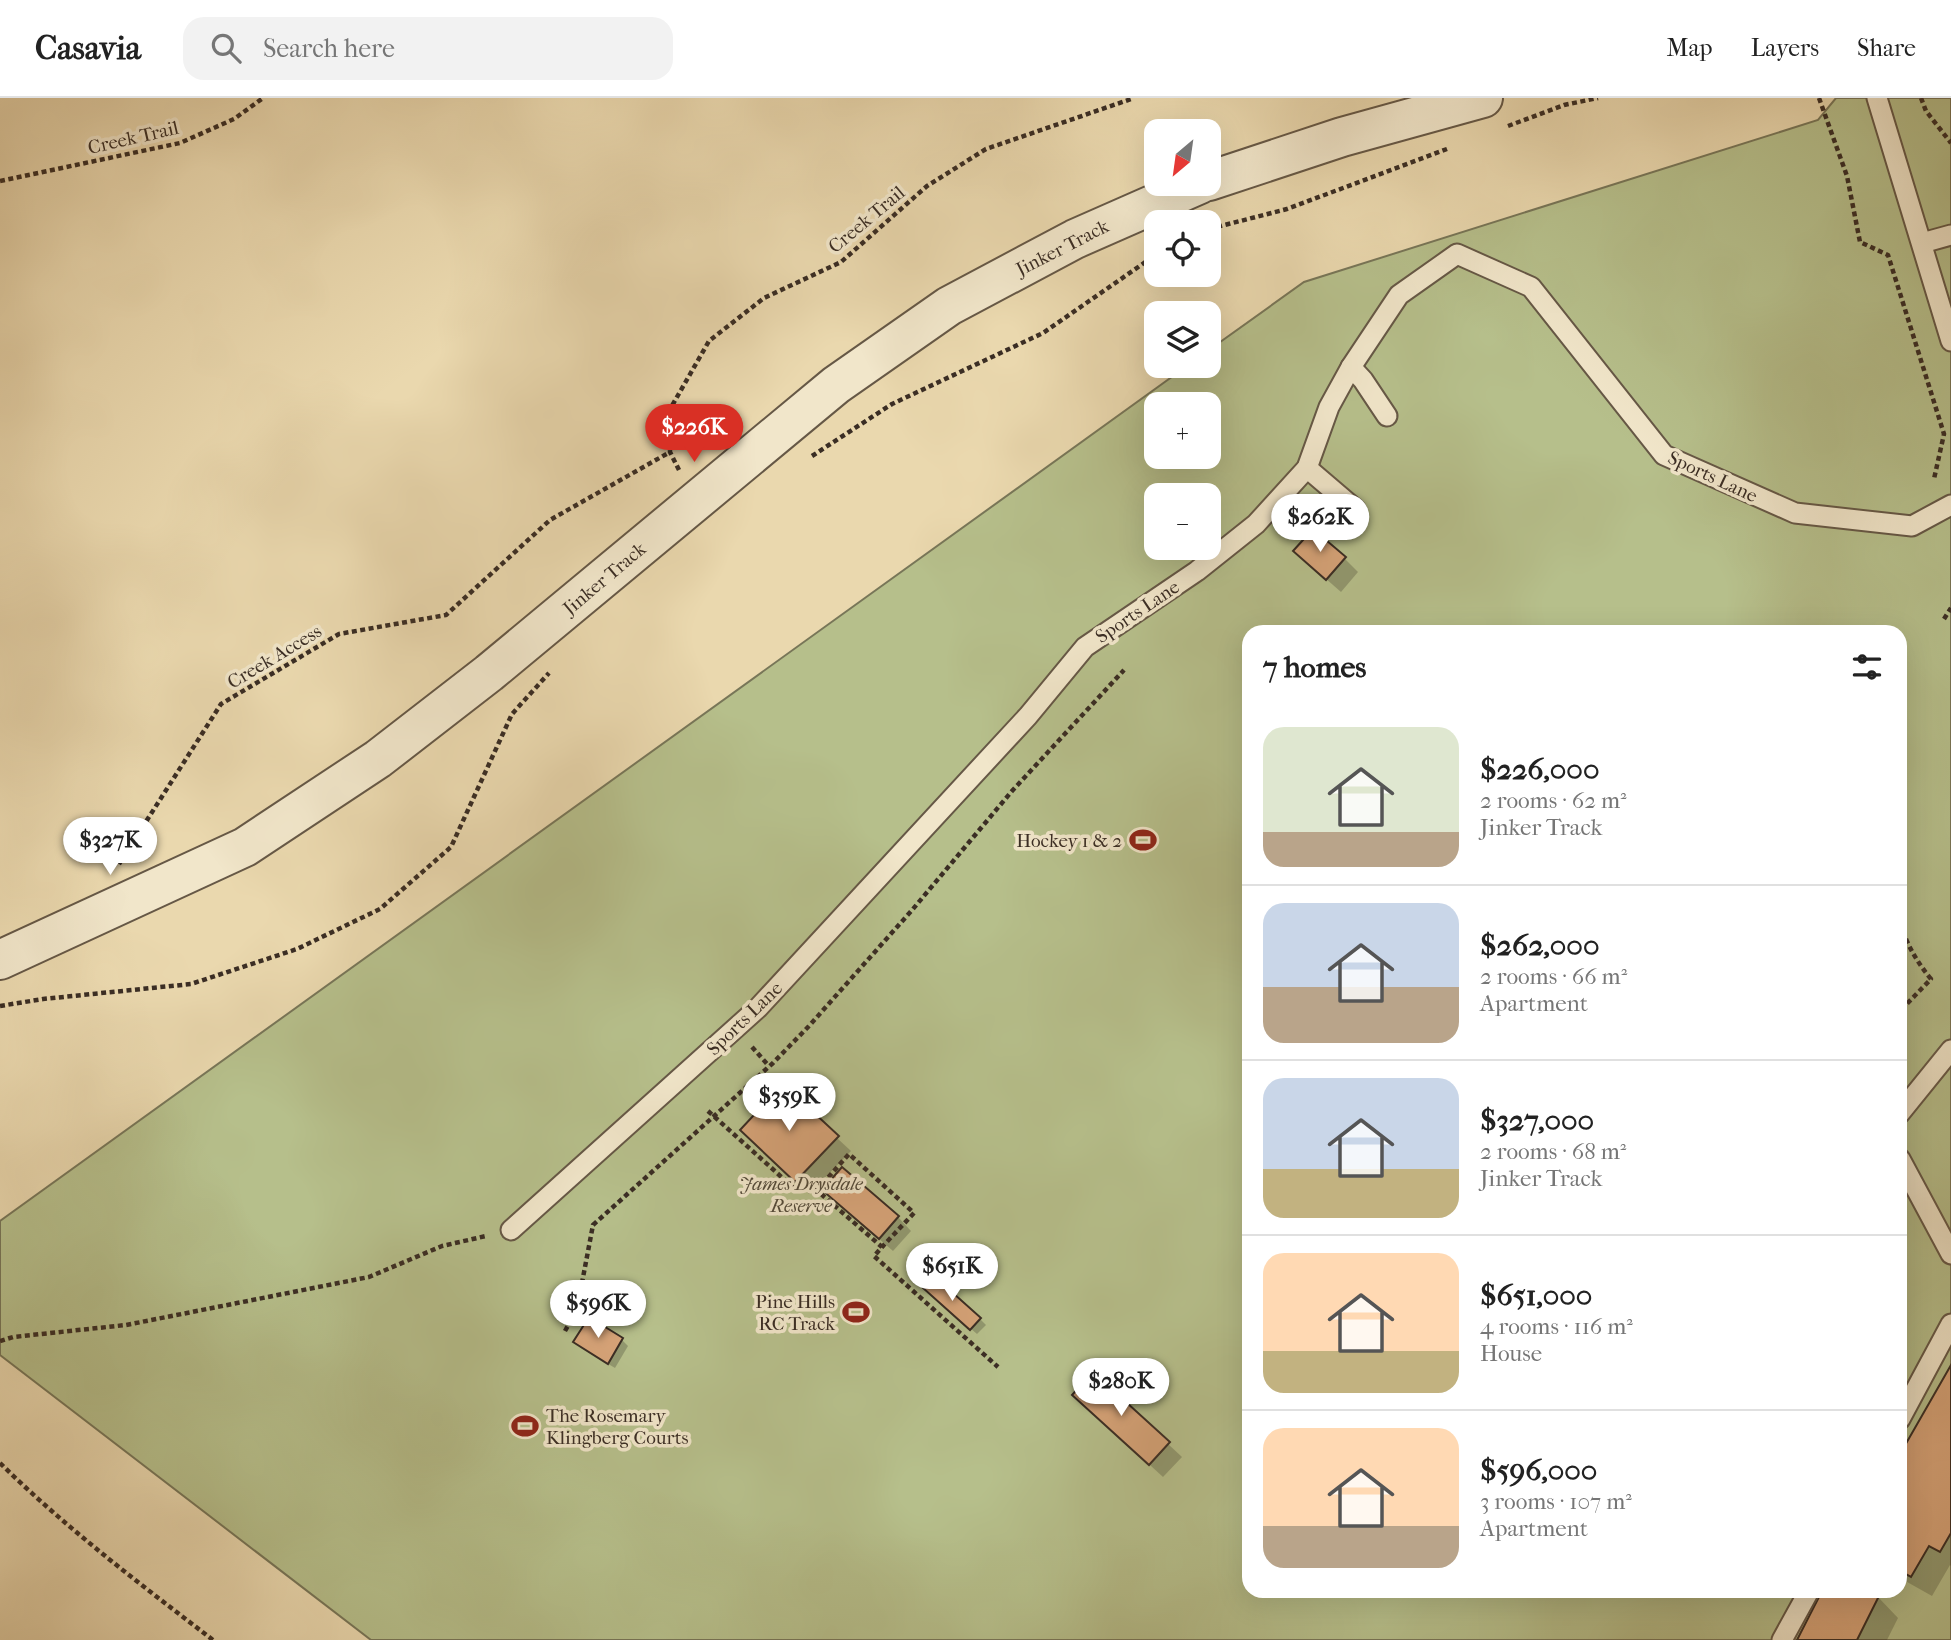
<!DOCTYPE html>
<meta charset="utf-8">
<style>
:root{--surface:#fff;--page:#f2f2f2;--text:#222;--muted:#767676;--line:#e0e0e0;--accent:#d93025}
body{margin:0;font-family:"IM FELL French Canon",serif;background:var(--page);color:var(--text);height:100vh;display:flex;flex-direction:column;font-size:26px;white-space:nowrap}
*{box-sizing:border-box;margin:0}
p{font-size:23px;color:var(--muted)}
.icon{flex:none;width:38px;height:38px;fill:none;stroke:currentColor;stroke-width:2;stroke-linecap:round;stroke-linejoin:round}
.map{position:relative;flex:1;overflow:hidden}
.panel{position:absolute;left:1242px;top:527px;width:665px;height:973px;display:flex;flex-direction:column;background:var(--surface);border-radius:21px;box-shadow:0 7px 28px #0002}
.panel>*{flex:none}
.needle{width:46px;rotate:209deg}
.fabs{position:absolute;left:1144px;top:21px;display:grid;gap:14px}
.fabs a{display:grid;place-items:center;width:77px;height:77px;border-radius:14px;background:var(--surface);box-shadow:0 7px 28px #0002;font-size:35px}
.price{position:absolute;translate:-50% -60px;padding:0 16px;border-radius:24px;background:#fff;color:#222;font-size:23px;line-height:46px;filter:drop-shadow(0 2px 4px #0008)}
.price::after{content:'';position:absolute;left:50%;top:42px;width:21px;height:16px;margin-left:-10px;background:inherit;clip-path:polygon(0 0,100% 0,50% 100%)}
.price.current{background:var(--accent);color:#fff}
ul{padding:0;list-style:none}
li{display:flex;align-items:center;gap:21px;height:175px;padding:0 21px}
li+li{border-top:2px solid var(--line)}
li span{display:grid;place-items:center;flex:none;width:196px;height:140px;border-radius:21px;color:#555}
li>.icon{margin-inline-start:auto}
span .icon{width:84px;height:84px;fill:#fffc;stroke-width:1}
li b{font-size:30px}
h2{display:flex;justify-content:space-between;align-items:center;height:84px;padding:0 21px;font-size:30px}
header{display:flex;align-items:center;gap:42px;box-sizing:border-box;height:98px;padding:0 35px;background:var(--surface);border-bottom:2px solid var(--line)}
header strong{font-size:33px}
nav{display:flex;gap:38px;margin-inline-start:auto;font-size:24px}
.search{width:490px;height:63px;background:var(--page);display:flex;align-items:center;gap:18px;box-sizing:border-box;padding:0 24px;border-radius:21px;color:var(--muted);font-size:26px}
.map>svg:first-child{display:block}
.green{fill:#b6bf8b;stroke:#787658;stroke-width:2;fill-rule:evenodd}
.shadow{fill:#0003}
.building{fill:#d6a378;stroke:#3a2d24;stroke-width:2}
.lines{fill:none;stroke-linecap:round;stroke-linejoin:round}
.service-casing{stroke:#665846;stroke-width:23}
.tertiary-casing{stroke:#665846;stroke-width:42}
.path{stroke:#3a2d24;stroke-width:4.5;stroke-dasharray:5 3.5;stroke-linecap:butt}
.service{stroke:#f1e6ca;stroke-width:19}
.tertiary{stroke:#f1e6ca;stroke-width:38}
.labels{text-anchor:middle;stroke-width:7;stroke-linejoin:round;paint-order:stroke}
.street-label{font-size:19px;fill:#3a2d24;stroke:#f1e6ca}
.poi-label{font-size:19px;fill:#3a2d24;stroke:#f1e6ca;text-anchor:end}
.park-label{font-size:19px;font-style:italic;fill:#534a39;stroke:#f1e6ca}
</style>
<header>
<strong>Casavia</strong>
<div class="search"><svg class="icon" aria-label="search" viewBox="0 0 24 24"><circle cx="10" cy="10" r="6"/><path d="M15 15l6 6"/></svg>Search here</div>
<nav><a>Map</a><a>Layers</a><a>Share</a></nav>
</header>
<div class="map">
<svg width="1951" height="1542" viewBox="0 0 1951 1542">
<rect width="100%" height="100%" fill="#ead8ae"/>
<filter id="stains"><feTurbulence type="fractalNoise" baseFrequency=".00286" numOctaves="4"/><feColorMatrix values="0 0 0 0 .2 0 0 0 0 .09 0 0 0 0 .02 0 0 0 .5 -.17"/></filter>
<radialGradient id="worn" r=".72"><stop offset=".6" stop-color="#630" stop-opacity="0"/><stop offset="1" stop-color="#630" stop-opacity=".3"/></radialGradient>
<!-- green -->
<path class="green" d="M 1836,0 L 1951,0 L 1951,1542 L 371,1542 L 0,1257 L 0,1123 L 1187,268 L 1209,268 L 1209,252 L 1304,184 L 1818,22 ZM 1157,306 L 1209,306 L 1209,359 L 1157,359 ZM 1157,397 L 1209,397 L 1209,450 L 1157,450 ZM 1250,534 L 1900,534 L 1900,1493 L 1250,1493 Z"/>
<!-- shadow -->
<g class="shadow">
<path d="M 1344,460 L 1358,474 L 1341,494 L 1309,466 Z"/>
<path d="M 837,1040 L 851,1053 L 809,1096 L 755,1045 Z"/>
<path d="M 838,1105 L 898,1119 L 911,1133 L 893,1153 Z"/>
<path d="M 931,1196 L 980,1221 L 986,1227 L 977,1236 Z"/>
<path d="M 589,1221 L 622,1242 L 628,1248 L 615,1270 L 581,1250 L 575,1244 Z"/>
<path d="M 1951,1271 L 1951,1468 L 1950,1467 L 1932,1498 L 1900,1480 L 1900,1359 Z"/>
<path d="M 1093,1276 L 1182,1359 L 1163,1379 L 1088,1310 Z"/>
<path d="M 1824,1493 L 1865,1493 L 1878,1499 L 1898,1520 L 1887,1542 L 1799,1542 Z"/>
</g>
<!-- building -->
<g class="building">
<path d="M 1313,431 L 1346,459 L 1326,482 L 1293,453 Z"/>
<path d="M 783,986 L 839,1038 L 795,1084 L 740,1032 Z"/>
<path d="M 842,1069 L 899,1118 L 879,1141 L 822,1092 Z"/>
<path d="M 934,1178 L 981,1220 L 970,1232 L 923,1190 Z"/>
<path d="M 589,1219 L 623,1240 L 608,1266 L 573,1244 Z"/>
<path d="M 1951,1267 L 1951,1435 L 1940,1454 L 1929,1448 L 1911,1479 L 1900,1473 L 1900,1356 Z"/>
<path d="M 1093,1274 L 1170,1344 L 1149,1367 L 1072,1297 Z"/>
<path d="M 1822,1493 L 1868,1493 L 1879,1498 L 1857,1542 L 1797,1542 Z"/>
</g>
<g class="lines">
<defs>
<g id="service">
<path d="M 1877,0 L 1951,243"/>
<path d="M 1922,145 L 1951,137"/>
<path d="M 1351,269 L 1363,282 L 1387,318"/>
<path d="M 1307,370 L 1355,411"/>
<path d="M 1900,1015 L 1951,952"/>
<path d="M 1900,1061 L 1951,1156"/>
<path d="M 511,1132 L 758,910 L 1028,618 L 1085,549 L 1197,473 L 1256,426 L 1307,370 L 1329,309 L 1351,269 L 1399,197 L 1457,156 L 1531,189 L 1664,357 L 1795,415 L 1912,428 L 1951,407"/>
<path d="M 1900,1321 L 1951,1226"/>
<path d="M 1782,1542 L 1809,1493"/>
</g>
<g id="tertiary">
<path d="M 1209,83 L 1342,39 L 1483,0"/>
<path d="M 0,862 L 245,749 L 378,661 L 489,575 L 836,287 L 949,208 L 1075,141 L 1200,86"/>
</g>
</defs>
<!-- service casing -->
<use href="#service" class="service-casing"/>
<!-- tertiary casing -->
<use href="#tertiary" class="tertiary-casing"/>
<!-- path -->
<g class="path">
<path d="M 1819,0 L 1847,78 L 1860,144 L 1888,157 L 1944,336 L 1934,381"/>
<path d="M 1921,0 L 1926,13 L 1951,45"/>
<path d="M 1508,28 L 1564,7 L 1598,0"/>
<path d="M 0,83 L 180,45 L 234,21 L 263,0"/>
<path d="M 1209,131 L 1287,111 L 1447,51"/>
<path d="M 812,358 L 892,306 L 1043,235 L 1157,156"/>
<path d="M 679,372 L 670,354 L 669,313 L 709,243 L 764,200 L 841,164 L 927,88 L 986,51 L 1134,0"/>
<path d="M 1944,521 L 1951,510"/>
<path d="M 119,766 L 221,606 L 339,536 L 446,517 L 550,422 L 670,354"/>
<path d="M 1900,825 C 1907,847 1917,864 1931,881 L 1900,913"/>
<path d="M 0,908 L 43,901 L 191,886 L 297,851 L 380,811 L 451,749 L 512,616 L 549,575"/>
<path d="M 752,949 L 769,968"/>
<path d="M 708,1013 L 796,1092 L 805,1082 L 882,1149 L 874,1158 L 998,1269"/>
<path d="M 817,1092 L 849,1056 L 914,1115 L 882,1149"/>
<path d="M 565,1233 L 577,1211 L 593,1127 L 773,965 L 809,928 L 913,811 L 1012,693 L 1124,572"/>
<path d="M 0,1243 L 13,1239 L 126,1227 L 369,1179 L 442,1148 L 486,1138"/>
<path d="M 0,1365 C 66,1430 140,1486 213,1542"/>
</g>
<!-- service -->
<use href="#service" class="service"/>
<!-- tertiary -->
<use href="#tertiary" class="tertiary"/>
</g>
<!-- icons -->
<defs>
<symbol id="stadium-bare" viewBox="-9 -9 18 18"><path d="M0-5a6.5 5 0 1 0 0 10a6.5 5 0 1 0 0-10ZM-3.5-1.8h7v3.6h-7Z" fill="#8f2418" stroke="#f1e6ca" stroke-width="2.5" paint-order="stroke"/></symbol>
</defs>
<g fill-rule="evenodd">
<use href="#stadium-bare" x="1124" y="723" width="38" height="38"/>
<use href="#stadium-bare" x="837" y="1195" width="38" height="38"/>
<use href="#stadium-bare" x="506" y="1309" width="38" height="38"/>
</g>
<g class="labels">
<!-- street labels -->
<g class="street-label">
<text transform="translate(133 39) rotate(-13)" y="7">Creek Trail</text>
<text transform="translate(866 121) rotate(-40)" y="7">Creek Trail</text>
<text transform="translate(1062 149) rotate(-27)" y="7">Jinker Track</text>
<text transform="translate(1713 378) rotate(25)" y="7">Sports Lane</text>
<text transform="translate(604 480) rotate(-40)" y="7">Jinker Track</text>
<text transform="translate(1137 513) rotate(-34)" y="7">Sports Lane</text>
<text transform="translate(274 558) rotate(-31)" y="7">Creek Access</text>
<text transform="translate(744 920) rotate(-44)" y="7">Sports Lane</text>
</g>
<!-- poi labels -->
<g class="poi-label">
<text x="1122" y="749">Hockey 1 &amp; 2</text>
<text x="835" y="1210">Pine Hills<tspan x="835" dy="22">RC Track</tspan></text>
<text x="546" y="1324" text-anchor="start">The Rosemary<tspan x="546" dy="22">Klingberg Courts</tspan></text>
</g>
<!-- park labels -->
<g class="park-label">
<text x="801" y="1092">James Drysdale<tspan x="801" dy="22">Reserve</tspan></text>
</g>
</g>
<rect width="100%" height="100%" filter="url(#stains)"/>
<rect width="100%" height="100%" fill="url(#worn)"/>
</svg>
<div class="fabs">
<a><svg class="needle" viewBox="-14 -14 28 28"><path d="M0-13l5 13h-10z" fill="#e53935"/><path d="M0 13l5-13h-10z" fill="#767676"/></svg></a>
<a><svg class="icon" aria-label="locate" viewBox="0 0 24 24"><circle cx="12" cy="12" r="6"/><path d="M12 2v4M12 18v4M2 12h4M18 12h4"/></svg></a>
<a><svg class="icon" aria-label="layers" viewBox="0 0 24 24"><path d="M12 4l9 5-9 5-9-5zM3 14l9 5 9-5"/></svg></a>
<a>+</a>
<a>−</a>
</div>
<b class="price current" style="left:694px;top:366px">$226K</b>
<b class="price" style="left:1320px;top:456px">$262K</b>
<b class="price" style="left:110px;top:779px">$327K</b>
<b class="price" style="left:789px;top:1035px">$359K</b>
<b class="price" style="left:952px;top:1205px">$651K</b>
<b class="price" style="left:598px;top:1242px">$596K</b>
<b class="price" style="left:1121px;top:1320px">$280K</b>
<section class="panel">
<h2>7 homes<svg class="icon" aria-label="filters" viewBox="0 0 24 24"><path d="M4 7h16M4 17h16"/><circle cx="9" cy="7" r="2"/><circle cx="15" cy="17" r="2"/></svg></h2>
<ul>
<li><span style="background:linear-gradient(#dfe7d0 75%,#b9a48a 0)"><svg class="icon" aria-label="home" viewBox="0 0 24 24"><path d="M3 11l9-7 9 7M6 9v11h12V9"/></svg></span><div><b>$226,000</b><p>2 rooms · 62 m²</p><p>Jinker Track</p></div></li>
<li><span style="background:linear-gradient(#c9d6e8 60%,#b9a48a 0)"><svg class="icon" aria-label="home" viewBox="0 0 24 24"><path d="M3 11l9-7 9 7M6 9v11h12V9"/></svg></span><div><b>$262,000</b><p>2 rooms · 66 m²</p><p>Apartment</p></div></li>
<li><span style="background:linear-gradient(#c9d6e8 65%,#c2b280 0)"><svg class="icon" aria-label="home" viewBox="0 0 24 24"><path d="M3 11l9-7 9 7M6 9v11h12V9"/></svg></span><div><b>$327,000</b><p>2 rooms · 68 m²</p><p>Jinker Track</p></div></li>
<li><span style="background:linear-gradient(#ffd9b3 70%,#c2b280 0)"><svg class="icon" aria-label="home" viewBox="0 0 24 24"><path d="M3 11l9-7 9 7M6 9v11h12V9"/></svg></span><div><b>$651,000</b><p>4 rooms · 116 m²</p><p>House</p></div></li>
<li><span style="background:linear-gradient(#ffd9b3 70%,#b9a48a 0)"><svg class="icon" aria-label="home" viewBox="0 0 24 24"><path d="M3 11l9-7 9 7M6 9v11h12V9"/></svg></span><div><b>$596,000</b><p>3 rooms · 107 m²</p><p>Apartment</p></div></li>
</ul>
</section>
</div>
